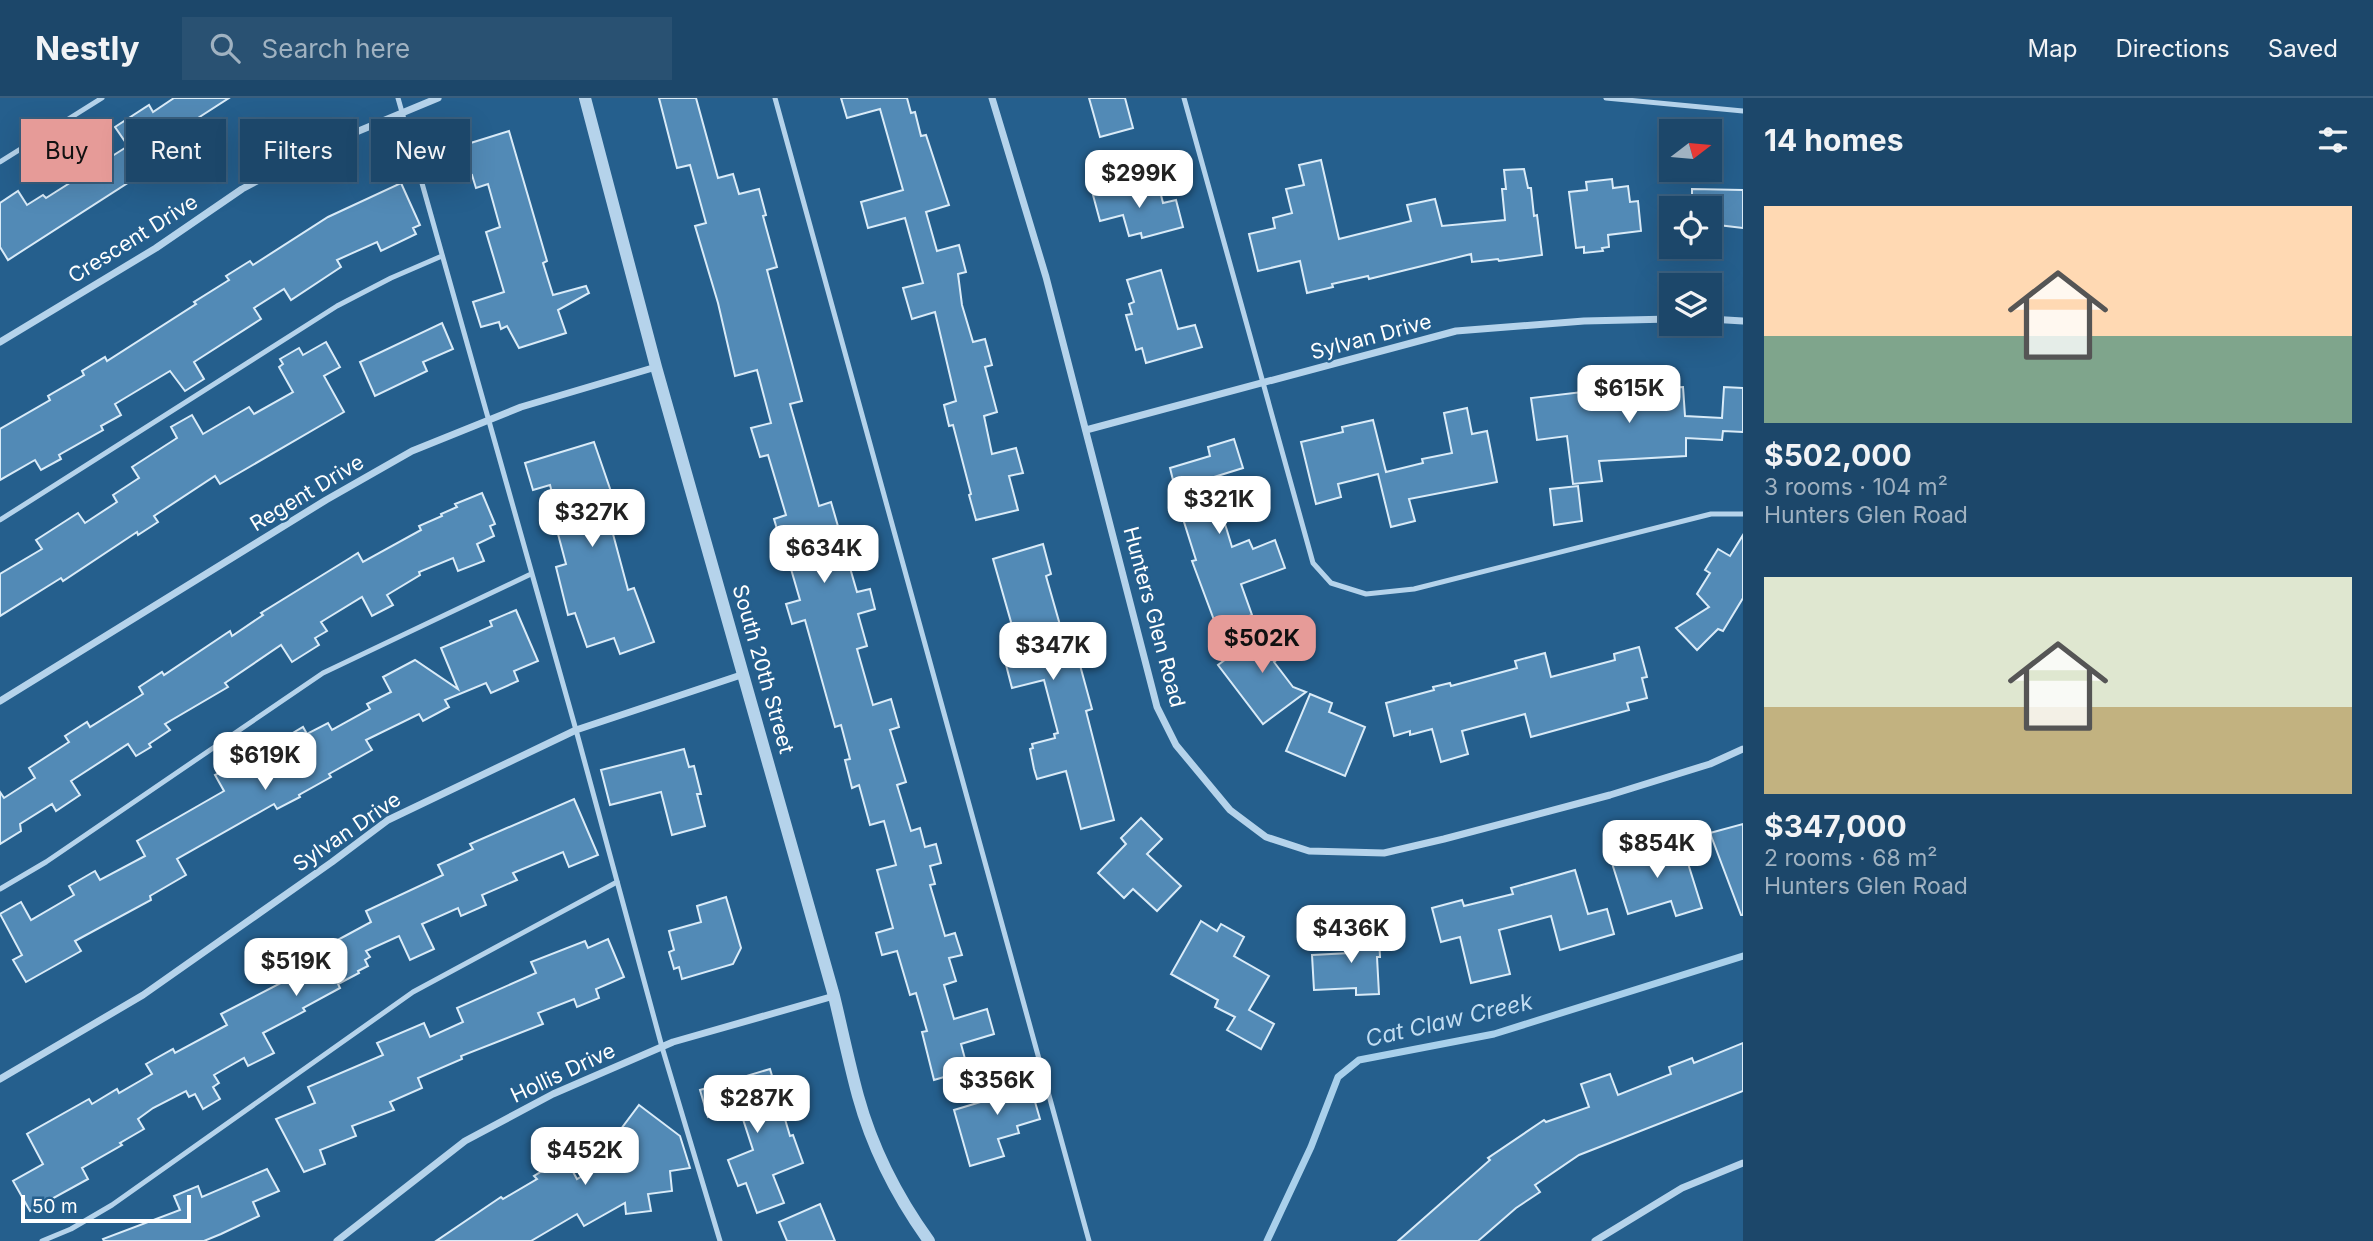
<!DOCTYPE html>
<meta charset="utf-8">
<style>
:root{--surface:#1c476a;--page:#295172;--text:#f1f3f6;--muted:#a0b2c1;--line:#3a5f7e;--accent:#e69b98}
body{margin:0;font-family:Inter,sans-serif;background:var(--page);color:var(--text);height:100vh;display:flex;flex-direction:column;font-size:26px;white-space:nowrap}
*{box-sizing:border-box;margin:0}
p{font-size:23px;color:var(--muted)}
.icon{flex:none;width:38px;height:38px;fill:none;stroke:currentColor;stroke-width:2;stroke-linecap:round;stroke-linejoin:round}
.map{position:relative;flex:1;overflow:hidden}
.details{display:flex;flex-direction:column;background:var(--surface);width:630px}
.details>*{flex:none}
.top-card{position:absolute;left:21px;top:21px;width:665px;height:63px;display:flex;gap:14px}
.needle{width:46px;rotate:74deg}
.fabs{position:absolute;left:1659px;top:21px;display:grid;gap:14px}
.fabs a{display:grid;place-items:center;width:63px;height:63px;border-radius:0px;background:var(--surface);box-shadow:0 7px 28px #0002,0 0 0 2px var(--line);font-size:35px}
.scale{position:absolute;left:21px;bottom:18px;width:170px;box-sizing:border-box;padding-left:7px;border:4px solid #fff;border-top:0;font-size:19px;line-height:24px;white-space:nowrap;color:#fff;-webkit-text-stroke:5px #255f8d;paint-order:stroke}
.price{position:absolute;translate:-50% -60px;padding:0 16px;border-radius:14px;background:#fff;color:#222;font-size:23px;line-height:46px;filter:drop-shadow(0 2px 4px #0008)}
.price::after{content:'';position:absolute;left:50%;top:42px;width:21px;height:16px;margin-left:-10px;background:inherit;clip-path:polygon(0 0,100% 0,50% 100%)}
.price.on{background:var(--accent);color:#111}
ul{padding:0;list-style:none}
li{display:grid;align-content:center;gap:14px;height:371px;padding:0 21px}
li span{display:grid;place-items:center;height:217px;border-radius:0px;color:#555}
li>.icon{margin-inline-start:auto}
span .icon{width:126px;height:126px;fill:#fffc;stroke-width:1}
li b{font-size:30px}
h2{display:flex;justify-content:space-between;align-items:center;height:84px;padding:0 21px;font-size:30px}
.pill{padding:0 24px;border-radius:0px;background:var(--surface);box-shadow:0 7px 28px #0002,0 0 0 2px var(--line);font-size:24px;line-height:63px}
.pill.on{background:var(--accent);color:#111}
header{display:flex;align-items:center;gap:42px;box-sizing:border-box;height:98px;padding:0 35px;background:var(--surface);border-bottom:2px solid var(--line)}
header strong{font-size:33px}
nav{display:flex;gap:38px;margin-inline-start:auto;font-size:24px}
.search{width:490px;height:63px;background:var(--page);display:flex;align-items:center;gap:18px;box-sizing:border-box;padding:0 24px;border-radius:0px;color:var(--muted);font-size:26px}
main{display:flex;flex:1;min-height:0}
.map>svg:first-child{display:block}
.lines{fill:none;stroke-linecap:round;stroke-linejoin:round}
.stream{stroke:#a9d0eb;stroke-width:7}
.building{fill:#528ab6;stroke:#d9ebf8;stroke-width:2}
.service{stroke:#b5d3eb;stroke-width:5}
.minor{stroke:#b5d3eb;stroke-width:7}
.tertiary{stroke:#b5d3eb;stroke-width:12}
.labels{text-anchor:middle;stroke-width:5;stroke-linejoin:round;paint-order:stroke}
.street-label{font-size:21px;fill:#fff;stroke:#255f8d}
.water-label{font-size:23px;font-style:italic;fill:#c1ddf2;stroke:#255f8d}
</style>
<header>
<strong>Nestly</strong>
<div class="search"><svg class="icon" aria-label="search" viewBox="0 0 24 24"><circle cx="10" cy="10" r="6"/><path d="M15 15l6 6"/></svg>Search here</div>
<nav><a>Map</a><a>Directions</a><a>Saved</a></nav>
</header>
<main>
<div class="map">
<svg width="1743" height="1143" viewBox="0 0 1743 1143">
<rect width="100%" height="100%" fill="#255f8d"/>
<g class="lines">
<!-- stream -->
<path class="stream" d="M 1267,1143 L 1311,1049 L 1338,979 L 1359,962 L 1494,936 L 1743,858"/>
</g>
<!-- building -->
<g class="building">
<path d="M 174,0 L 229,0 L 198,20 L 204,29 L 167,56 L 168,59 L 8,162 L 0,149 L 0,105 L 18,93 L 27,107 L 43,97 L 46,100 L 128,48 L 115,29 L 149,7 L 153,14 Z"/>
<path d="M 659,0 L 696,0 L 718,80 L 733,76 L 739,96 L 759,91 L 766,117 L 763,118 L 777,169 L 767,172 L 802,303 L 790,306 L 819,408 L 831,404 L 857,494 L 870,491 L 875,511 L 858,516 L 867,548 L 857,551 L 873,607 L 891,601 L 899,629 L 890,632 L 906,684 L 897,687 L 911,733 L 920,730 L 925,749 L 936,746 L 941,765 L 930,768 L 935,786 L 930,787 L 945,838 L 955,835 L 962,857 L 949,860 L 956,883 L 944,887 L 954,921 L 987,911 L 994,936 L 961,946 L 968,972 L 934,982 L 922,934 L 927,933 L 916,895 L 910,897 L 897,853 L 882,857 L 876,835 L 893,830 L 877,772 L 896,767 L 884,723 L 870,727 L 859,687 L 852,690 L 845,662 L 850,661 L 841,627 L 835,629 L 805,522 L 792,526 L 786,506 L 800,502 L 782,440 L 780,441 L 774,421 L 786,417 L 768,357 L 760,359 L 751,330 L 771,325 L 757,272 L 735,278 L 718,205 L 695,128 L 706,125 L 690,67 L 677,70 Z"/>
<path d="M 841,0 L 907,0 L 911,15 L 915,14 L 921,38 L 926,37 L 949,107 L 926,114 L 937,153 L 959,147 L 966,174 L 958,176 L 962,207 L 973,244 L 985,241 L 992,267 L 985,269 L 997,314 L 984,318 L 992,356 L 1016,350 L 1023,375 L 1009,378 L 1018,412 L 976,422 L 969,397 L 971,396 L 953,327 L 949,328 L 944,307 L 956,303 L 935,214 L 912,221 L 903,190 L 923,185 L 905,120 L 868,130 L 861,104 L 903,92 L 880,11 L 847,20 Z"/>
<path d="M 1089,0 L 1125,0 L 1133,30 L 1100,39 Z"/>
<path d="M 509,33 L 547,163 L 543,165 L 553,197 L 586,188 L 589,195 L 558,212 L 566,235 L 519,250 L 507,228 L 501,231 L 499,224 L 481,229 L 473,204 L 504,194 L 486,134 L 500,129 L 488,86 L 476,90 L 472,77 L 455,83 L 445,53 Z"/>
<path d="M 1321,62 L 1339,141 L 1411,123 L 1407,107 L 1435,101 L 1442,128 L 1505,122 L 1502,91 L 1506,91 L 1504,72 L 1524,71 L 1528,90 L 1531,90 L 1534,118 L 1537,117 L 1542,157 L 1499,163 L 1498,161 L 1472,164 L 1471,156 L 1369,181 L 1368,178 L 1332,186 L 1333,189 L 1307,195 L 1300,163 L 1258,173 L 1249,136 L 1275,130 L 1273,120 L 1292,115 L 1286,91 L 1304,87 L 1299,67 Z"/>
<path d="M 1612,81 L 1613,90 L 1628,88 L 1630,104 L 1638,103 L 1641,133 L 1608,137 L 1609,149 L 1602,150 L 1603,153 L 1584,155 L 1584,149 L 1576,150 L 1569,94 L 1587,92 L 1586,84 Z"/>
<path d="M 1144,83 L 1148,96 L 1160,93 L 1163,105 L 1176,102 L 1183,129 L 1142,140 L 1141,135 L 1129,138 L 1123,117 L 1100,123 L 1093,97 Z"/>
<path d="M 401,85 L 420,127 L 413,130 L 416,136 L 381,153 L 377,144 L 337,162 L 341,169 L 291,202 L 284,191 L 254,210 L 261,221 L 194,264 L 204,281 L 185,293 L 170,273 L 115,306 L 121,317 L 101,328 L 103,332 L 59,357 L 61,361 L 41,372 L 35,362 L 0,382 L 0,331 L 50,302 L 48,298 L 84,277 L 82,273 L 105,259 L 107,263 L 196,206 L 194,204 L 229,182 L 226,178 L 250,163 L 253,167 L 328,119 Z"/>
<path d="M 1692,91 L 1743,92 L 1743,130 L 1710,126 L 1710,110 L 1692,110 Z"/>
<path d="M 1161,172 L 1178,231 L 1195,227 L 1202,249 L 1146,265 L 1142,250 L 1136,252 L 1126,217 L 1132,216 L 1129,206 L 1134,204 L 1127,182 Z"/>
<path d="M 442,225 L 453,251 L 423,264 L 427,273 L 375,298 L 360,264 Z"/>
<path d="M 326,244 L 340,269 L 324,278 L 344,314 L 220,386 L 215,378 L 154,418 L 158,424 L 138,437 L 137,434 L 63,483 L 61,480 L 0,518 L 0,476 L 42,451 L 36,442 L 78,415 L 85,425 L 117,404 L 113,397 L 139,380 L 132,369 L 177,340 L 171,329 L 192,317 L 203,336 L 249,309 L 254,316 L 293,294 L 279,269 L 283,266 L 280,261 L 299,250 L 303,257 Z"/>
<path d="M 1683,289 L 1685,318 L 1722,320 L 1724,289 L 1743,290 L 1743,334 L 1723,333 L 1722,342 L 1686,340 L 1686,358 L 1599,363 L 1602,383 L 1573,386 L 1567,338 L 1537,342 L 1531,300 L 1591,293 Z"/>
<path d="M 1467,310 L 1472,336 L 1487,333 L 1497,384 L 1409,401 L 1415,423 L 1391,429 L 1378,376 L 1338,386 L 1341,399 L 1316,406 L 1301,344 L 1343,334 L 1342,329 L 1373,322 L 1386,374 L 1423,365 L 1422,361 L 1452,355 L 1444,315 Z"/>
<path d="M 1234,341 L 1243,370 L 1211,380 L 1232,449 L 1249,442 L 1253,451 L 1275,442 L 1285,470 L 1241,486 L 1252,517 L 1217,530 L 1192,463 L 1196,462 L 1172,386 L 1174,386 L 1170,370 L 1210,358 L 1208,349 Z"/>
<path d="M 594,344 L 617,411 L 625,409 L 631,431 L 613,436 L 628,492 L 634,490 L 654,544 L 620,556 L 614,540 L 587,549 L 575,515 L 568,517 L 556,469 L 566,466 L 558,436 L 571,433 L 561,399 L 554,402 L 550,387 L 533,392 L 525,365 Z"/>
<path d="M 1578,388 L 1582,423 L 1554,427 L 1550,391 Z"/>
<path d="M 482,395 L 495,426 L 490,428 L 494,438 L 477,446 L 484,463 L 458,473 L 453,460 L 419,474 L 420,477 L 387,497 L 393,507 L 372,518 L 362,499 L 321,524 L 327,533 L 315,540 L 319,547 L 292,564 L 281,547 L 225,585 L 228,589 L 165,626 L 170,632 L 149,646 L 151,649 L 136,658 L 128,646 L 71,683 L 80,697 L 56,713 L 52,706 L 20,726 L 21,733 L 0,746 L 0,694 L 4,700 L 35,680 L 29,670 L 69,644 L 65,638 L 87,624 L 90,629 L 143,596 L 139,589 L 162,574 L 164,577 L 230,533 L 232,538 L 263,517 L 261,515 L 350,460 L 358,455 L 363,464 L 421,432 L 419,428 L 442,418 L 441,416 L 457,409 L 455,406 Z"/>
<path d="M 1743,437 L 1743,500 L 1723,533 L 1718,531 L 1697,552 L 1676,530 L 1709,509 L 1697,496 L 1710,475 L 1705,472 L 1718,451 L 1730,458 Z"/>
<path d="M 1043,446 L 1051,476 L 1046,478 L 1064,541 L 1067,540 L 1070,550 L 1075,549 L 1092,611 L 1086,613 L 1114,722 L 1081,731 L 1066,673 L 1037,681 L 1034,671 L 1030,651 L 1033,650 L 1032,646 L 1055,640 L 1054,636 L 1058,635 L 1044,582 L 1012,590 L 1005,563 L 1021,559 L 993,461 Z"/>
<path d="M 516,512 L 538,563 L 514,573 L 518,583 L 491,595 L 486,585 L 445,602 L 449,609 L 423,623 L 419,616 L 366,642 L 372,652 L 329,676 L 331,679 L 299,697 L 300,699 L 277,711 L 274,706 L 177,761 L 186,777 L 150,798 L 151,802 L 75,843 L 81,853 L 26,884 L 13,862 L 22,857 L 0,816 L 21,804 L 31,822 L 74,797 L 69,788 L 95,773 L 100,782 L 145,758 L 137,743 L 224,693 L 215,677 L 255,658 L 258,664 L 290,646 L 286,639 L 303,629 L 307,636 L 328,625 L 332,632 L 370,611 L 367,606 L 391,594 L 383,579 L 415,562 L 458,591 L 441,550 L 492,528 L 490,523 Z"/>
<path d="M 1272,527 L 1290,551 L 1274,564 L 1293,589 L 1306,594 L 1263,626 L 1218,567 Z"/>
<path d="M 1639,549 L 1647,579 L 1642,580 L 1647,600 L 1627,605 L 1629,612 L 1531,639 L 1525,616 L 1462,633 L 1468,656 L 1441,664 L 1432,631 L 1410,637 L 1410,633 L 1394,638 L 1386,605 L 1434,592 L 1433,589 L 1450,585 L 1451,588 L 1517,570 L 1515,563 L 1545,555 L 1551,579 L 1615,562 L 1614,556 Z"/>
<path d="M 1310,596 L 1332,605 L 1329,614 L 1365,629 L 1345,678 L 1286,653 Z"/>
<path d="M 684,651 L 689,669 L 694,668 L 701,696 L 697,696 L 705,728 L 672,737 L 661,694 L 610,707 L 601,672 Z"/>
<path d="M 574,701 L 598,757 L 569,769 L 563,754 L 513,775 L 517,782 L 482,797 L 486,807 L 461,818 L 458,810 L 422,826 L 434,851 L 410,862 L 399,838 L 366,853 L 370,859 L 365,862 L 368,868 L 358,873 L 359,875 L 338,886 L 340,890 L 303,910 L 305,913 L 263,935 L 274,955 L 248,968 L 244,960 L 214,977 L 219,985 L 213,989 L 220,1001 L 203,1011 L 195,996 L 189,999 L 186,993 L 153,1010 L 138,1021 L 144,1031 L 120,1045 L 122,1047 L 82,1070 L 88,1081 L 30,1113 L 13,1083 L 43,1066 L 27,1036 L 89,1001 L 92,1006 L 117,991 L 119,995 L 152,976 L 146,966 L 173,951 L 175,955 L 227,927 L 221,916 L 300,875 L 295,865 L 371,824 L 366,813 L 443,777 L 438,767 L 473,751 L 470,746 Z"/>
<path d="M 1141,720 L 1162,741 L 1147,756 L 1181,788 L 1157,813 L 1133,791 L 1124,800 L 1098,775 L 1126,746 L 1121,740 Z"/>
<path d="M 1743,726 L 1743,817 L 1741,817 L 1710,735 Z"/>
<path d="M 1681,743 L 1702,810 L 1676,818 L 1671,803 L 1628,816 L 1611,762 L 1629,756 L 1631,761 Z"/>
<path d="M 1575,772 L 1588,816 L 1607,811 L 1614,836 L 1560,852 L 1551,818 L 1499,832 L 1510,876 L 1471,885 L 1460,839 L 1441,844 L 1432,810 L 1462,802 L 1464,808 L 1513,796 L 1511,790 Z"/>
<path d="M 726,799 L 741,850 L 733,866 L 682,881 L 679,869 L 674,871 L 669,854 L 674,852 L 669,833 L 701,824 L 697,808 Z"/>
<path d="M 1201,823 L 1217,833 L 1221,826 L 1244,839 L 1234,858 L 1269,878 L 1249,912 L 1274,926 L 1261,951 L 1227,932 L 1235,919 L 1215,909 L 1218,902 L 1171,876 Z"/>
<path d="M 1374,828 L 1375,841 L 1379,840 L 1380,859 L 1377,859 L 1379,896 L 1356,897 L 1356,890 L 1314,892 L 1312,857 L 1350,855 L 1349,829 Z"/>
<path d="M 608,841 L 624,879 L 596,891 L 599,900 L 577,909 L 574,901 L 538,915 L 543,926 L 461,958 L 462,961 L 418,980 L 422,990 L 390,1004 L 394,1012 L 352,1028 L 356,1038 L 320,1052 L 325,1066 L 304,1074 L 276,1021 L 315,1005 L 308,989 L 383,957 L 377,945 L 424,925 L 430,939 L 463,924 L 457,910 L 536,875 L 531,864 L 585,843 L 588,850 Z"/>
<path d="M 1743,945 L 1743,993 L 1579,1057 L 1535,1087 L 1540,1094 L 1516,1110 L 1478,1143 L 1398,1143 L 1490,1062 L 1488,1060 L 1544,1022 L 1546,1024 L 1589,1009 L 1581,986 L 1610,976 L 1618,997 L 1671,976 L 1669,969 L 1692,960 L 1694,965 Z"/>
<path d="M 1024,966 L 1040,1021 L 1017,1028 L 1019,1035 L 998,1041 L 1004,1058 L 970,1068 L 954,1012 L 1007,996 L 1001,973 Z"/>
<path d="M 770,971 L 790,1038 L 793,1037 L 803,1065 L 773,1077 L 784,1105 L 757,1115 L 746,1085 L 738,1088 L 728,1062 L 753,1052 L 739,1009 L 708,1019 L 700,992 Z"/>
<path d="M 639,1007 L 680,1038 L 690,1070 L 670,1073 L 672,1093 L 648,1096 L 651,1113 L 626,1116 L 625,1105 L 584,1128 L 577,1116 L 531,1143 L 436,1143 L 501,1099 L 503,1101 L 537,1081 L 534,1078 L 557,1064 L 559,1068 L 567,1063 L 577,1081 L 617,1057 L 615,1039 Z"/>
<path d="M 267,1071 L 279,1093 L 253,1104 L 259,1118 L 221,1136 L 204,1143 L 104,1143 L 103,1141 L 180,1112 L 174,1098 L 198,1088 L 202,1099 Z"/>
<path d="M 820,1106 L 835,1143 L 787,1143 L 779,1124 Z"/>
</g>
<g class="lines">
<!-- service -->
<g class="service">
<path d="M 398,0 L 576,632 L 662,949 L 720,1143"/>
<path d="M 775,0 L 1089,1143"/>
<path d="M 1184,0 L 1313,465 L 1331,485 L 1366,496 L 1414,491 L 1711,416 L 1743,416"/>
<path d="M 1606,0 L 1743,13"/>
<path d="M 0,64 L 102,0"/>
<path d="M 0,422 L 337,208 L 391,180 L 442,158"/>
<path d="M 0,791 L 46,764 L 323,575 L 531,476"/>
<path d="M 42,1143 L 71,1131 L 112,1107 L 413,894 L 617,784"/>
</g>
<!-- minor -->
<g class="minor">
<path d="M 992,0 L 1046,179 L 1157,609 L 1176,647 L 1230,712 L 1266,739 L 1309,753 L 1384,755 L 1444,741 L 1610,697 L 1710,666 L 1743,651"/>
<path d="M 1710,221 L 1743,223"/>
<path d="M 0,244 L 156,150 L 242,91 L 325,47 L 438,0"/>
<path d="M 1086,332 L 1456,233 L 1584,223 L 1671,221"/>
<path d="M 0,603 L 326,402 L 412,353 L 521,309 L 656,269"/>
<path d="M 0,981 L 143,897 L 332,764 L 388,722 L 576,632 L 744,576"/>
<path d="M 337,1143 L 465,1043 L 553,996 L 673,944 L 834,898"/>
<path d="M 1595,1143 L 1682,1090 L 1743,1065"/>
</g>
<!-- tertiary -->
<path class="tertiary" d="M 585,0 L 656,269 L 834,898 C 842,931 849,965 858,998 C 872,1049 898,1100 929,1143"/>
</g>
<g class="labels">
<!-- street labels -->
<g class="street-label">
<text transform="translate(133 141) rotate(-32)" y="7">Crescent Drive</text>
<text transform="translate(1371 239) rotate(-15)" y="7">Sylvan Drive</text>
<text transform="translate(307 395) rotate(-31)" y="7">Regent Drive</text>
<text transform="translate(1154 519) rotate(75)" y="7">Hunters Glen Road</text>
<text transform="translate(763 571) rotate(74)" y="7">South 20th Street</text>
<text transform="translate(347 734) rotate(-34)" y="7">Sylvan Drive</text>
<text transform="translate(563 975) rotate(-25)" y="7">Hollis Drive</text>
</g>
<!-- water labels -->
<g class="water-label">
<text transform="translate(1449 922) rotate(-13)" y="8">Cat Claw Creek</text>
</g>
</g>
</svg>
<div class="fabs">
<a><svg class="needle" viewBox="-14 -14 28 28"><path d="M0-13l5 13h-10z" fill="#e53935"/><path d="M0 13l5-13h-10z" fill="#a0b2c1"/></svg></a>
<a><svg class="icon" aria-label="locate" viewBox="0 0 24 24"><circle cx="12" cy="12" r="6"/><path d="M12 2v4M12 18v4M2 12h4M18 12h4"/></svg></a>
<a><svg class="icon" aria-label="layers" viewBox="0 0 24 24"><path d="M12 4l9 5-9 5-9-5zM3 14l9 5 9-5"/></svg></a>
</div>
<div class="scale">50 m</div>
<b class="price" style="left:1139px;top:112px">$299K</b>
<b class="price" style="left:1629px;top:327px">$615K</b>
<b class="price" style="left:1219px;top:438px">$321K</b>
<b class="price" style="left:592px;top:451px">$327K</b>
<b class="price" style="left:824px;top:487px">$634K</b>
<b class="price on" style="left:1262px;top:577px">$502K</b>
<b class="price" style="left:1053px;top:584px">$347K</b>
<b class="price" style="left:265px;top:694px">$619K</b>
<b class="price" style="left:1657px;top:782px">$854K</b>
<b class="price" style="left:1351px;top:867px">$436K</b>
<b class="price" style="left:296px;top:900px">$519K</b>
<b class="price" style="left:997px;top:1019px">$356K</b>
<b class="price" style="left:757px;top:1037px">$287K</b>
<b class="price" style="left:585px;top:1089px">$452K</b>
<div class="top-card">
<a class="pill on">Buy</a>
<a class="pill">Rent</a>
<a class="pill">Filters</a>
<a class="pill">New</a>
</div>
</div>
<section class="details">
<h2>14 homes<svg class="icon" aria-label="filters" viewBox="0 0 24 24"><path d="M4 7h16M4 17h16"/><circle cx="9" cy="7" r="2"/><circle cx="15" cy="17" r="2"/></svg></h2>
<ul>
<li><span style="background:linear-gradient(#ffd9b3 60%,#7fa58c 0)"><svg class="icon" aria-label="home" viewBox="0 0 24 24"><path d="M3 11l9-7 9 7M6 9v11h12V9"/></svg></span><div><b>$502,000</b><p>3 rooms · 104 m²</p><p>Hunters Glen Road</p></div></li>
<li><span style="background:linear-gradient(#dfe7d0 60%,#c2b280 0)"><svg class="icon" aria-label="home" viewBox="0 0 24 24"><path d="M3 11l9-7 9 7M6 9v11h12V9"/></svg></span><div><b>$347,000</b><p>2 rooms · 68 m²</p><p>Hunters Glen Road</p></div></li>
</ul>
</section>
</main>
